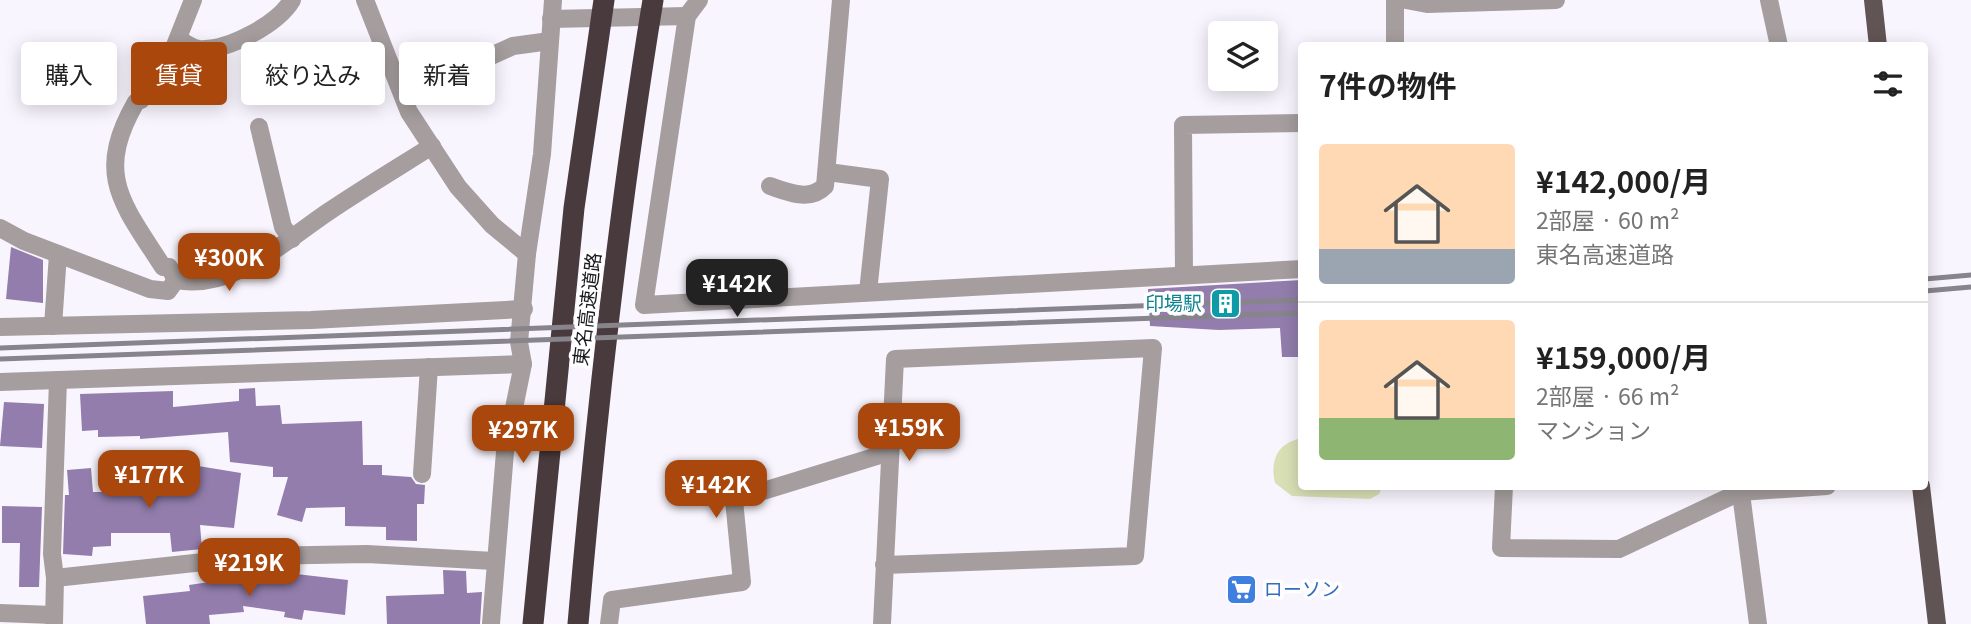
<!DOCTYPE html>
<html lang="ja">
<meta charset="utf-8">
<style>
:root{--surface:#fff;--page:#f6f6f6;--text:#222;--muted:#767676;--line:#e0e0e0;--accent:#a9470d}
body{margin:0;font-family:Georgia,"Noto Sans JP",serif;background:var(--page);color:var(--text);height:100vh;display:flex;flex-direction:column;font-size:26px;white-space:nowrap}
*{box-sizing:border-box;margin:0}
p{font-size:23px;color:var(--muted)}
.icon{flex:none;width:38px;height:38px;fill:none;stroke:currentColor;stroke-width:2;stroke-linecap:round;stroke-linejoin:round}
.map{position:relative;flex:1;overflow:hidden}
.details{position:absolute;left:1298px;top:42px;width:630px;height:448px;display:flex;flex-direction:column;background:var(--surface);border-radius:7px;box-shadow:0 4px 18px #0003}
.details>*{flex:none}
.top-card{position:absolute;left:21px;top:42px;width:665px;height:63px;display:flex;gap:14px}
.fabs{position:absolute;left:1208px;top:21px;display:grid;gap:14px}
.fabs a{display:grid;place-items:center;width:70px;height:70px;border-radius:7px;background:var(--surface);box-shadow:0 4px 18px #0003;font-size:35px}
.price{position:absolute;translate:-50% -60px;padding:0 16px;border-radius:14px;background:var(--accent);color:#fff;font-size:23px;line-height:46px;filter:drop-shadow(0 2px 4px #0008)}
.price::after{content:'';position:absolute;left:50%;top:42px;width:21px;height:16px;margin-left:-10px;background:inherit;clip-path:polygon(0 0,100% 0,50% 100%)}
.price.active{background:#222;color:#fff}
ul{padding:0;list-style:none}
li{display:flex;align-items:center;gap:21px;height:175px;padding:0 21px}
li+li{border-top:2px solid var(--line)}
li span{display:grid;place-items:center;flex:none;width:196px;height:140px;border-radius:7px;color:#555}
li>.icon{margin-inline-start:auto}
span .icon{width:84px;height:84px;fill:#fffc;stroke-width:1}
li b{font-size:30px}
h2{display:flex;justify-content:space-between;align-items:center;height:84px;padding:0 21px;font-size:30px}
.pill{padding:0 24px;border-radius:7px;background:var(--surface);box-shadow:0 4px 18px #0003;font-size:24px;line-height:63px}
.pill.active{background:var(--accent);color:#fff}
.map>svg:first-child{display:block}
.green{fill:#dae0b6}
.building{fill:#927dac}
.lines{fill:none;stroke-linecap:round;stroke-linejoin:round}
.minor{stroke:#a59d9e;stroke-width:18}
.major{stroke:#615455;stroke-width:18}
.highway{stroke:#493a3d;stroke-width:21}
.rail{stroke:#87848b;stroke-width:5}
.labels{text-anchor:middle;stroke-width:7;stroke-linejoin:round;paint-order:stroke}
.culture-label{font-size:19px;fill:#0d838f;stroke:#fff;text-anchor:end}
.street-label{font-size:19px;fill:#1a181d;stroke:#fff}
.shop-label{font-size:19px;fill:#366cbe;stroke:#fff;text-anchor:start}
</style>
<div class="map">
<svg width="1971" height="624" viewBox="0 0 1971 624">
<rect width="100%" height="100%" fill="#f9f5fe"/>
<!-- green -->
<path class="green" d="M 1302,438 L 1302,486 L 1382,487 L 1379,494 L 1370,499 L 1292,496 L 1275,483 C 1270,460 1277,443 1302,438 Z"/>
<!-- building -->
<g class="building">
<path d="M 11,247 L 43,260 L 43,303 L 6,299 Z"/>
<path d="M 1302,280 L 1302,357 L 1282,357 L 1280,328 L 1219,330 L 1150,326 L 1148,289 Z"/>
<path d="M 255,388 L 256,406 L 280,405 L 282,424 L 362,421 L 363,465 L 382,465 L 382,475 L 411,477 L 416,484 L 425,485 L 424,504 L 417,504 L 417,541 L 386,540 L 386,527 L 345,526 L 345,507 L 306,508 L 302,522 L 277,515 L 288,477 L 273,477 L 273,467 L 230,462 L 228,432 L 140,439 L 140,436 L 98,437 L 98,430 L 82,431 L 80,394 L 173,391 L 173,407 L 239,401 L 239,389 Z"/>
<path d="M 4,402 L 44,404 L 42,448 L 0,446 Z"/>
<path d="M 186,464 L 241,473 L 234,528 L 200,525 L 202,549 L 172,552 L 170,533 L 111,533 L 111,546 L 93,547 L 92,556 L 63,554 L 65,495 L 69,495 L 67,470 L 91,468 L 93,492 L 181,491 Z"/>
<path d="M 2,506 L 42,507 L 39,587 L 19,587 L 20,543 L 2,543 Z"/>
<path d="M 443,570 L 466,571 L 467,593 L 482,592 L 480,624 L 387,624 L 386,596 L 444,594 Z"/>
<path d="M 279,572 L 348,580 L 345,615 L 304,610 L 302,620 L 284,617 L 285,612 L 243,606 L 244,612 L 209,615 L 210,624 L 146,624 L 143,596 L 190,591 L 189,585 Z"/>
</g>
<g class="lines">
<!-- minor -->
<g class="minor">
<path d="M 365,0 L 409,112 L 458,187 L 492,225 L 527,254"/>
<path d="M 699,0 L 687,16 L 644,305 L 1302,269"/>
<path d="M 1395,0 L 1395,46"/>
<path d="M 1406,0 L 1427,4 L 1556,0"/>
<path d="M 1769,0 L 1779,46"/>
<path d="M 551,19 L 687,16"/>
<path d="M 179,39 C 185,43 192,48 199,49 C 228,51 278,24 292,0"/>
<path d="M 460,70 L 513,46 L 550,41"/>
<path d="M 259,127 L 283,227 L 292,239"/>
<path d="M 828,172 L 880,179 L 868,292"/>
<path d="M 770,186 C 788,192 810,202 825,186 L 841,0"/>
<path d="M 0,228 L 24,241 L 150,289 L 168,291 L 176,280 C 232,291 285,241 328,212 C 362,189 397,168 432,146"/>
<path d="M 1184,275 L 1183,125 L 1302,123"/>
<path d="M 176,280 L 169,267 L 163,267 C 122,203 94,175 136,102 L 141,100 L 170,58 L 193,0"/>
<path d="M 53,326 L 58,254"/>
<path d="M 0,327 L 311,320 L 524,309"/>
<path d="M 0,382 L 523,364"/>
<path d="M 422,474 L 429,367"/>
<path d="M 1504,486 L 1501,548 L 1619,549 L 1740,492 L 1827,486"/>
<path d="M 1740,486 L 1758,624"/>
<path d="M 55,578 L 259,556 L 367,554 L 494,561"/>
<path d="M 0,613 L 53,615"/>
<path d="M 54,624 L 55,578 L 52,554 L 58,380"/>
<path d="M 491,624 L 505,452 L 523,364 L 519,342 L 527,254 L 542,154 L 553,0"/>
<path d="M 609,624 L 612,600 L 742,582 L 734,500 L 890,452"/>
<path d="M 882,624 L 895,359 L 1153,348 L 1135,556 L 884,565"/>
</g>
<!-- major -->
<g class="major">
<path d="M 1873,0 L 1878,46"/>
<path d="M 1921,486 L 1937,624"/>
</g>
<!-- highway -->
<g class="highway">
<path d="M 533,624 L 574,208 L 604,0"/>
<path d="M 578,624 C 596,415 619,207 653,0"/>
</g>
<!-- rail -->
<g class="rail">
<path d="M 1925,279 L 1971,275"/>
<path d="M 1925,291 L 1971,287"/>
<path d="M 0,348 L 1302,300"/>
<path d="M 0,359 L 1302,313"/>
</g>
</g>
<!-- icons -->
<defs>
<symbol id="building-square" viewBox="-11 -11 22 22"><rect x="-9" y="-9" width="18" height="18" rx="4" fill="#0f9aa8" stroke="#fff"/><path d="M-4-6H4V6H1V3H-1V6H-4ZM-2.5-4.3h1.7v1.8h-1.7ZM.8-4.3h1.7v1.8H.8ZM-2.5-1h1.7V.8h-1.7ZM.8-1h1.7V.8H.8Z" fill="#fff"/></symbol>
<symbol id="supermarket-square" viewBox="-11 -11 22 22"><rect x="-9" y="-9" width="18" height="18" rx="4" fill="#3f7fe0" stroke="#fff"/><path d="M-6-5.5h2.5l.6 2H6L4.5 2H-2.5L-4.4-4H-6ZM-1.5 3.2a1.3 1.3 0 1 0 .1 0ZM3 3.2a1.3 1.3 0 1 0 .1 0Z" fill="#fff"/></symbol>
</defs>
<g fill-rule="evenodd">
<use href="#building-square" x="1208" y="286" width="35" height="35"/>
<use href="#supermarket-square" x="1224" y="572" width="35" height="35"/>
</g>
<g class="labels">
<!-- culture labels -->
<g class="culture-label">
<text x="1202" y="310">印場駅</text>
</g>
<!-- street labels -->
<g class="street-label">
<text transform="translate(587 309) rotate(-83)" y="7">東名高速道路</text>
</g>
<!-- shop labels -->
<g class="shop-label">
<text x="1264" y="596">ローソン</text>
</g>
</g>
</svg>
<div class="fabs">
<a><svg class="icon" aria-label="layers" viewBox="0 0 24 24"><path d="M12 4l9 5-9 5-9-5zM3 14l9 5 9-5"/></svg></a>
</div>
<b class="price" style="left:229px;top:293px">¥300K</b>
<b class="price active" style="left:737px;top:319px">¥142K</b>
<b class="price" style="left:909px;top:463px">¥159K</b>
<b class="price" style="left:523px;top:465px">¥297K</b>
<b class="price" style="left:149px;top:510px">¥177K</b>
<b class="price" style="left:716px;top:520px">¥142K</b>
<b class="price" style="left:249px;top:598px">¥219K</b>
<div class="top-card">
<a class="pill">購入</a>
<a class="pill active">賃貸</a>
<a class="pill">絞り込み</a>
<a class="pill">新着</a>
</div>
<section class="details">
<h2>7件の物件<svg class="icon" aria-label="filters" viewBox="0 0 24 24"><path d="M4 7h16M4 17h16"/><circle cx="9" cy="7" r="2"/><circle cx="15" cy="17" r="2"/></svg></h2>
<ul>
<li><span style="background:linear-gradient(#ffd9b3 75%,#9aa5b1 0)"><svg class="icon" aria-label="home" viewBox="0 0 24 24"><path d="M3 11l9-7 9 7M6 9v11h12V9"/></svg></span><div><b>¥142,000/月</b><p>2部屋 · 60 m²</p><p>東名高速道路</p></div></li>
<li><span style="background:linear-gradient(#ffd9b3 70%,#8fb573 0)"><svg class="icon" aria-label="home" viewBox="0 0 24 24"><path d="M3 11l9-7 9 7M6 9v11h12V9"/></svg></span><div><b>¥159,000/月</b><p>2部屋 · 66 m²</p><p>マンション</p></div></li>
</ul>
</section>
</div>
